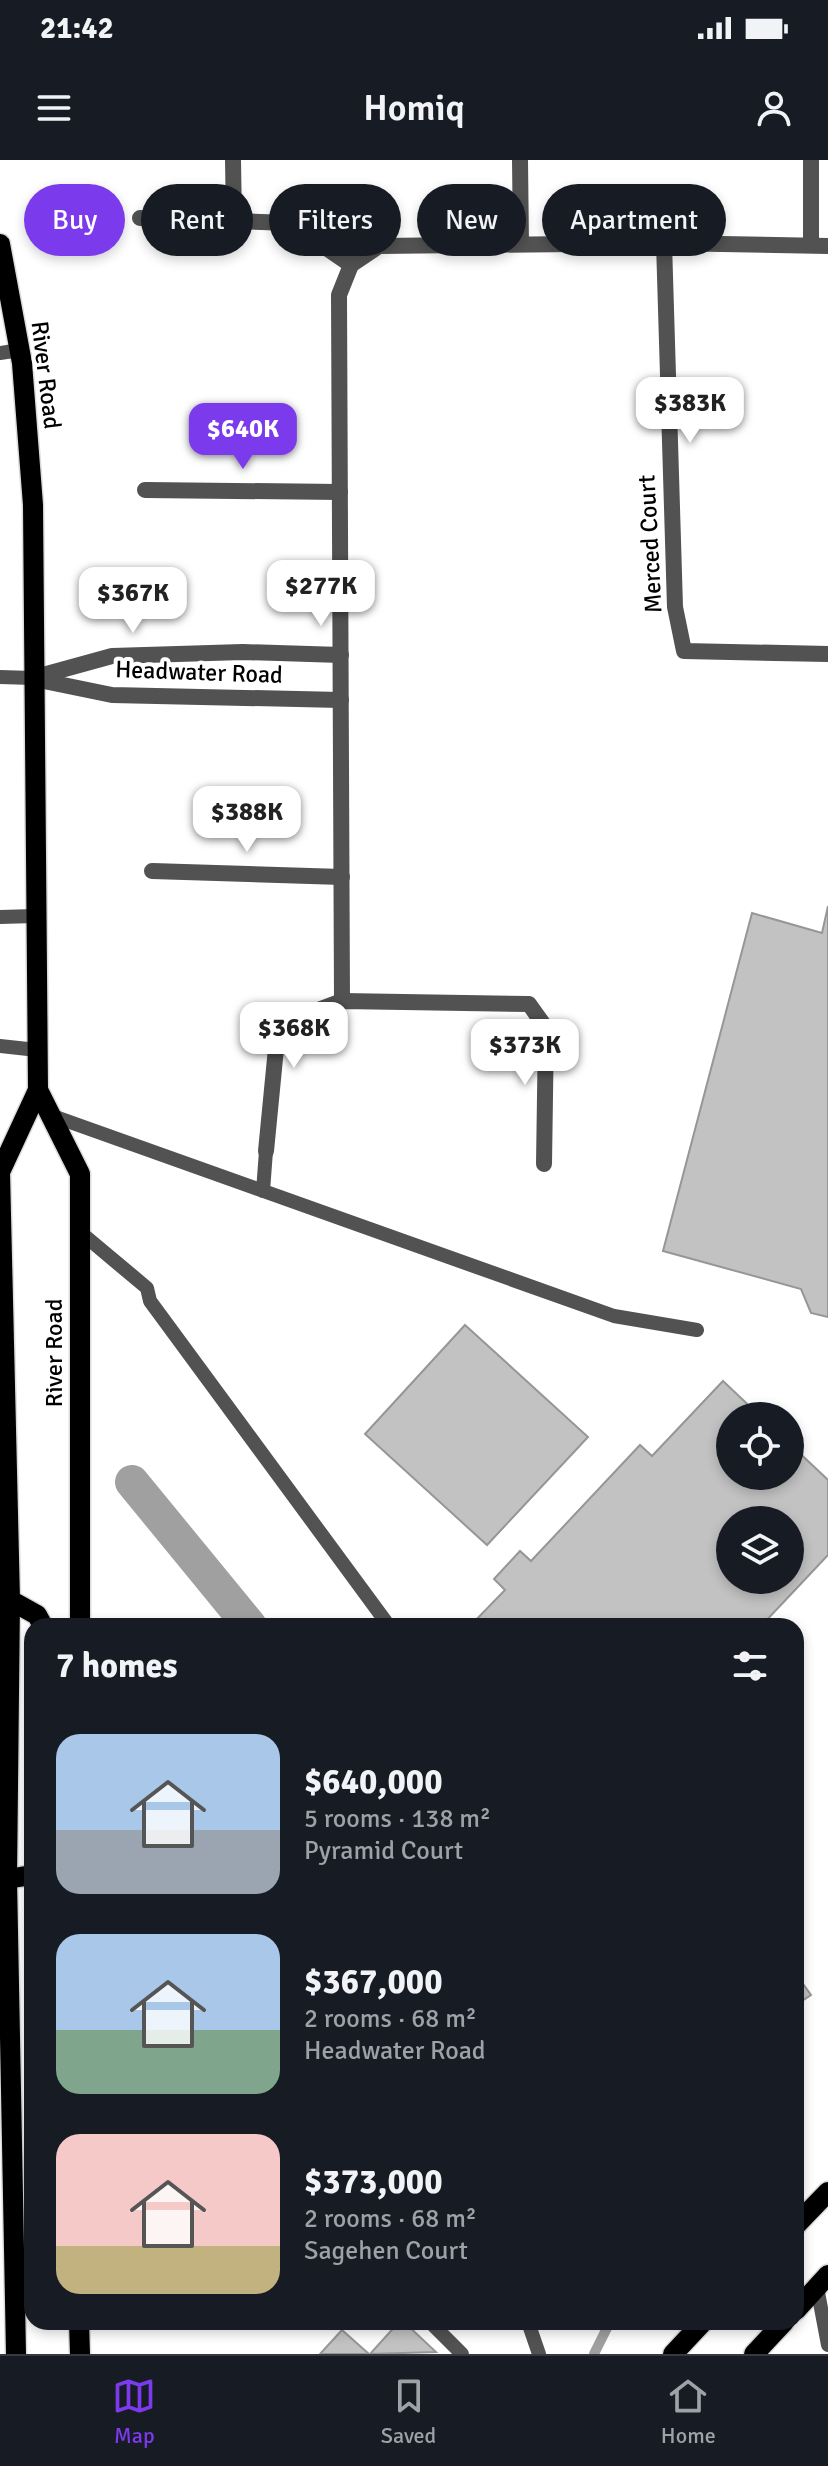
<!DOCTYPE html>
<meta charset="utf-8">
<style>
:root{--surface:#171b24;--page:#242831;--text:#f1f3f6;--muted:#9ea1a6;--line:#363941;--accent:#7c3aed}
body{margin:0;font-family:Signika,sans-serif;background:var(--page);color:var(--text);height:100vh;display:flex;flex-direction:column;font-size:30px;white-space:nowrap}
*{box-sizing:border-box;margin:0}
p{font-size:26px;color:var(--muted)}
.icon{flex:none;width:44px;height:44px;fill:none;stroke:currentColor;stroke-width:2;stroke-linecap:round;stroke-linejoin:round}
.map{position:relative;flex:1;overflow:hidden}
.drawer{position:absolute;left:24px;top:1458px;width:780px;height:712px;display:flex;flex-direction:column;background:var(--surface);border-radius:24px;box-shadow:0 4px 12px #0003}
.drawer>*{flex:none}
.banner{position:absolute;left:24px;top:24px;width:780px;height:72px;display:flex;gap:16px}
.tools{position:absolute;left:716px;top:1242px;display:grid;gap:16px}
.tools a{display:grid;place-items:center;width:88px;height:88px;border-radius:50%;background:var(--surface);box-shadow:0 4px 12px #0003;font-size:40px}
.price{position:absolute;translate:-50% -68px;padding:0 18px;border-radius:16px;background:#fff;color:#222;font-size:26px;line-height:52px;filter:drop-shadow(0 2px 4px #0008)}
.price::after{content:'';position:absolute;left:50%;top:48px;width:24px;height:18px;margin-left:-12px;background:inherit;clip-path:polygon(0 0,100% 0,50% 100%)}
.price.current{background:var(--accent);color:#fff}
ul{padding:0;list-style:none}
li{display:flex;align-items:center;gap:24px;height:200px;padding:0 32px}
li span{display:grid;place-items:center;flex:none;width:224px;height:160px;border-radius:24px;color:#555}
li>.icon{margin-inline-start:auto}
span .icon{width:96px;height:96px;fill:#fffc;stroke-width:1}
li b{font-size:34px}
h2{display:flex;justify-content:space-between;align-items:center;height:96px;padding:0 32px;font-size:34px}
.pill{padding:0 28px;border-radius:36px;background:var(--surface);box-shadow:0 4px 12px #0003;font-size:28px;line-height:72px}
.pill.current{background:var(--accent);color:#fff}
.status{display:flex;justify-content:space-between;align-items:center;height:56px;padding:0 40px;background:var(--surface);direction:ltr}
.status svg{height:22px;fill:currentColor}
header{display:flex;justify-content:space-between;align-items:center;height:104px;padding:0 32px;background:var(--surface);font-size:36px;font-weight:600}
.dock{display:flex;justify-content:space-around;align-items:center;height:112px;border-top:2px solid var(--line);background:var(--surface);font-size:22px;color:var(--muted)}
.dock a{display:grid;justify-items:center;gap:4px}
.dock .current{color:var(--accent)}
.map>svg:first-child{display:block}
.lines{fill:none;stroke-linecap:round;stroke-linejoin:round}
.stream{stroke:#a0a0a0;stroke-width:10}
.canal{stroke:#a0a0a0;stroke-width:34}
.building{fill:#c2c2c2;stroke:#969696;stroke-width:2;fill-rule:evenodd}
.primary-casing{stroke:#dbdbdb;stroke-width:23}
.lane{stroke:#525252;stroke-width:14}
.street{stroke:#525252;stroke-width:16}
.primary{stroke:#000;stroke-width:20}
.labels{text-anchor:middle;stroke-width:8;stroke-linejoin:round;paint-order:stroke}
.street-label{font-size:24px;fill:#000;stroke:#fff}
</style>
<div class="status"><b>21:42</b><svg viewBox="0 0 49 12"><path d="M0 12V9h3v3zM5 12V6h3v6zM10 12V3h3v9zM15 12V0h3v12zM26 1h20v11H26zM47 4h2v5h-2z"/></svg></div>
<header><svg class="icon" aria-label="menu" viewBox="0 0 24 24"><path d="M4 6h16M4 12h16M4 18h16"/></svg>Homiq<svg class="icon" aria-label="person" viewBox="0 0 24 24"><circle cx="12" cy="8" r="4"/><path d="M4 21q1-7 8-7t8 7"/></svg></header>
<div class="map">
<svg width="828" height="2194" viewBox="0 0 828 2194">
<rect width="100%" height="100%" fill="#fff"/>
<g class="lines">
<!-- stream -->
<path class="stream" d="M 594,2194 L 610,2162"/>
<!-- canal -->
<path class="canal" d="M 132,1322 L 250,1466"/>
</g>
<!-- building -->
<g class="building">
<path d="M 828,746 L 828,1157 L 811,1153 L 801,1129 L 663,1091 L 752,753 L 822,773 Z"/>
<path d="M 465,1165 L 588,1277 L 487,1385 L 365,1274 Z"/>
<path d="M 723,1221 L 760,1256 L 730,1256 L 730,1316 L 790,1316 L 790,1284 L 828,1320 L 828,1395 L 761,1466 L 470,1466 L 505,1430 L 494,1419 L 520,1391 L 531,1401 L 640,1285 L 652,1296 ZM 730,1360 L 790,1360 L 790,1420 L 730,1420 Z"/>
<path d="M 796,1814 L 811,1835 L 796,1845 Z"/>
<path d="M 399,2162 L 404,2162 L 436,2192 L 370,2194 Z"/>
<path d="M 342,2170 L 369,2194 L 320,2194 Z"/>
</g>
<g class="lines">
<defs>
<g id="primary">
<path d="M 0,84 L 22,203 L 33,345 L 38,930 L 0,1012 L 10,1440 L 7,1719 L 16,2194"/>
<path d="M 38,930 L 80,1014 L 80,1466"/>
<path d="M 10,1440 L 37,1455 L 43,1466"/>
<path d="M 7,1719 L 32,1715"/>
<path d="M 796,2065 L 828,2032"/>
<path d="M 796,2150 L 828,2115"/>
<path d="M 79,2162 L 80,2194"/>
<path d="M 673,2194 L 703,2162"/>
<path d="M 754,2194 L 784,2162"/>
</g>
</defs>
<!-- primary casing -->
<use href="#primary" class="primary-casing"/>
<!-- lane -->
<g class="lane">
<path d="M 0,193 L 20,190"/>
<path d="M 0,517 L 32,518"/>
<path d="M 0,757 L 35,756"/>
<path d="M 0,886 L 37,890"/>
<path d="M 53,956 L 614,1156 L 697,1170"/>
<path d="M 263,1031 L 266,991"/>
<path d="M 79,1071 L 147,1128 L 150,1141 L 389,1466"/>
<path d="M 817,2127 L 828,2185"/>
<path d="M 430,2162 L 462,2194"/>
<path d="M 528,2162 L 539,2194"/>
</g>
<!-- street -->
<g class="street">
<path d="M 233,0 L 234,61"/>
<path d="M 520,0 L 521,84"/>
<path d="M 140,58 L 290,63 L 351,105"/>
<path d="M 664,83 L 675,447 L 684,491 L 828,494"/>
<path d="M 811,85 L 811,0"/>
<path d="M 351,105 L 379,86 L 664,83 L 828,86"/>
<path d="M 145,330 L 340,332"/>
<path d="M 32,518 L 112,496 L 243,492 L 341,495"/>
<path d="M 34,519 L 112,535 L 341,540"/>
<path d="M 152,711 L 342,717"/>
<path d="M 342,841 L 339,135 L 351,105"/>
<path d="M 266,991 L 277,878 L 305,855 L 342,841 L 529,844 L 546,868 L 544,1004"/>
</g>
<!-- primary -->
<use href="#primary" class="primary"/>
</g>
<g class="labels">
<!-- street labels -->
<g class="street-label">
<text transform="translate(46 215) rotate(83)" y="8">River Road</text>
<text transform="translate(650 384) rotate(-93)" y="8">Merced Court</text>
<text transform="translate(199 512) rotate(2)" y="8">Headwater Road</text>
<text transform="translate(54 1193) rotate(-90)" y="8">River Road</text>
</g>
</g>
</svg>
<div class="tools">
<a><svg class="icon" aria-label="locate" viewBox="0 0 24 24"><circle cx="12" cy="12" r="6"/><path d="M12 2v4M12 18v4M2 12h4M18 12h4"/></svg></a>
<a><svg class="icon" aria-label="layers" viewBox="0 0 24 24"><path d="M12 4l9 5-9 5-9-5zM3 14l9 5 9-5"/></svg></a>
</div>
<b class="price" style="left:690px;top:285px">$383K</b>
<b class="price current" style="left:243px;top:311px">$640K</b>
<b class="price" style="left:321px;top:468px">$277K</b>
<b class="price" style="left:133px;top:475px">$367K</b>
<b class="price" style="left:247px;top:694px">$388K</b>
<b class="price" style="left:294px;top:910px">$368K</b>
<b class="price" style="left:525px;top:927px">$373K</b>
<div class="banner">
<a class="pill current">Buy</a>
<a class="pill">Rent</a>
<a class="pill">Filters</a>
<a class="pill">New</a>
<a class="pill">Apartment</a>
</div>
<section class="drawer">
<h2>7 homes<svg class="icon" aria-label="filters" viewBox="0 0 24 24"><path d="M4 7h16M4 17h16"/><circle cx="9" cy="7" r="2"/><circle cx="15" cy="17" r="2"/></svg></h2>
<ul>
<li><span style="background:linear-gradient(#a9c7e8 60%,#9aa5b1 0)"><svg class="icon" aria-label="home" viewBox="0 0 24 24"><path d="M3 11l9-7 9 7M6 9v11h12V9"/></svg></span><div><b>$640,000</b><p>5 rooms · 138 m²</p><p>Pyramid Court</p></div></li>
<li><span style="background:linear-gradient(#a9c7e8 60%,#7fa58c 0)"><svg class="icon" aria-label="home" viewBox="0 0 24 24"><path d="M3 11l9-7 9 7M6 9v11h12V9"/></svg></span><div><b>$367,000</b><p>2 rooms · 68 m²</p><p>Headwater Road</p></div></li>
<li><span style="background:linear-gradient(#f6c9c9 70%,#c2b280 0)"><svg class="icon" aria-label="home" viewBox="0 0 24 24"><path d="M3 11l9-7 9 7M6 9v11h12V9"/></svg></span><div><b>$373,000</b><p>2 rooms · 68 m²</p><p>Sagehen Court</p></div></li>
</ul>
</section>
</div>
<nav class="dock">
<a class="current"><svg class="icon" aria-label="map" viewBox="0 0 24 24"><path d="M3 6l6-2 6 2 6-2v14l-6 2-6-2-6 2zM9 4v14M15 6v14"/></svg>Map</a>
<a><svg class="icon" aria-label="saved" viewBox="0 0 24 24"><path d="M7 4h10v16l-5-4-5 4z"/></svg>Saved</a>
<a><svg class="icon" aria-label="home" viewBox="0 0 24 24"><path d="M3 11l9-7 9 7M6 9v11h12V9"/></svg>Home</a>
</nav>
